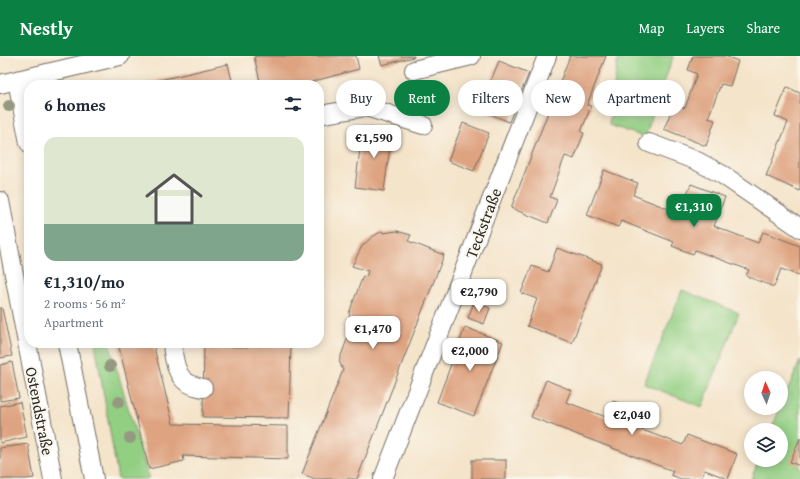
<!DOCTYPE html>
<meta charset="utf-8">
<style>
:root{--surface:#fff;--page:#f6f6f7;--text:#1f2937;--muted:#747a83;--accent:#0b8043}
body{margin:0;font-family:"Gentium Book Plus",serif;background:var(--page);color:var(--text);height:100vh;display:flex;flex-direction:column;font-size:15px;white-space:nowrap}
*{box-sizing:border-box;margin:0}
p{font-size:13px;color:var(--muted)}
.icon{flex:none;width:22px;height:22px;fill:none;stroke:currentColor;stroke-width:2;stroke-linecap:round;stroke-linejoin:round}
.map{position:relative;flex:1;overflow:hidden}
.panel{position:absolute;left:24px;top:24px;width:300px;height:268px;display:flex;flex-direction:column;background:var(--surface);border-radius:16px;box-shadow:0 2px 10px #0003}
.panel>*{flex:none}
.banner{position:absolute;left:336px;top:24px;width:380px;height:36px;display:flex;gap:8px}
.needle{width:26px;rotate:357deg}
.controls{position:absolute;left:744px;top:315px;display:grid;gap:8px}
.controls a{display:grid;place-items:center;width:44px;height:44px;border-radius:50%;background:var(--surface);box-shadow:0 2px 10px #0003;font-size:20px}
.price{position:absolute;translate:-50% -34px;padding:0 9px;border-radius:8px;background:#fff;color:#222;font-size:13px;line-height:26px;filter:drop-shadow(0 1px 2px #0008)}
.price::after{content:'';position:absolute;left:50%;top:24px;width:12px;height:9px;margin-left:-6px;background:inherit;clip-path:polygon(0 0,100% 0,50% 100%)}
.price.on{background:var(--accent);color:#fff}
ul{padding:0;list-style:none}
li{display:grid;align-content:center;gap:8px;height:212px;padding:0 20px}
li span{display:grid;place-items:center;height:124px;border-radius:12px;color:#555}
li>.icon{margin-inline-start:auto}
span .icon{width:72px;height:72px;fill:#fffc;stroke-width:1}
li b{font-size:17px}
h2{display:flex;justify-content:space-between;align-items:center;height:48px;padding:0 20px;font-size:17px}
.chip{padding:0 14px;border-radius:18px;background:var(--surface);box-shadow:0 2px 10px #0003;font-size:14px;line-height:36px}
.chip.on{background:var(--accent);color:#fff}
header{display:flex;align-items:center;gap:24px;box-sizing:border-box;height:56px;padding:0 20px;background:var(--accent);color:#fff}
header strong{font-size:19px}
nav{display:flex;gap:22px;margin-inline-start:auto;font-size:14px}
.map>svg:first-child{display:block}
.green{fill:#93cf83;stroke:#5f7d57}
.building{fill:#dea380}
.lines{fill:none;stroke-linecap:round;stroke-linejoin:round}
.minor-casing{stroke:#716c63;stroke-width:20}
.minor{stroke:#fff;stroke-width:18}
.tree{fill:#969981}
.labels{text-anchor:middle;stroke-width:4;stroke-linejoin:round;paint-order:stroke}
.street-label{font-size:16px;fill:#2b2b2b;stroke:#fbf7ec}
</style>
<header>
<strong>Nestly</strong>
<nav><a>Map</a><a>Layers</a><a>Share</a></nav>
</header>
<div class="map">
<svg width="800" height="423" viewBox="0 0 800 423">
<rect width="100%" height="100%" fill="#fbf7ec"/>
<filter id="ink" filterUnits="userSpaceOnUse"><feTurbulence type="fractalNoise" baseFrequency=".025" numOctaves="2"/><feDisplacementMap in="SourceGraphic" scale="8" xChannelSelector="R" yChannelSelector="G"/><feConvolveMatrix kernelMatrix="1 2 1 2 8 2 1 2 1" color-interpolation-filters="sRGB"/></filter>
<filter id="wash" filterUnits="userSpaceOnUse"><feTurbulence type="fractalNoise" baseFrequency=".012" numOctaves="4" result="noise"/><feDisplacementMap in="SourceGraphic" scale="16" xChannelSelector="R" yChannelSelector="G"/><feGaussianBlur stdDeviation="0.9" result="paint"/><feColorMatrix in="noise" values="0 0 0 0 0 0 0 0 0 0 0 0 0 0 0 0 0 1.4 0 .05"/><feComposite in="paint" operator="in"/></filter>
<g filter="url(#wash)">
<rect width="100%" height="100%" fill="#f4e4ca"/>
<!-- green -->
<g class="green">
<path d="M 618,0 L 673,0 L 673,1 L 645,81 L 609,69 Z"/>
<path d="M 682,234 L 739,257 L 702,351 L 644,328 Z"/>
<path d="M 95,287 L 109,287 L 149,423 L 118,423 Z"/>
<path d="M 800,305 L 800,423 L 751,423 L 759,404 L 781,404 L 781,374 L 771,374 Z"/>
</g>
<g id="blocks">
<!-- building -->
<g class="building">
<path d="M 258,0 L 356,0 L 359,13 L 300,29 L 261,29 L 254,1 Z"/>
<path d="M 379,0 L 414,0 L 414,1 L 382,9 Z"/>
<path d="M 570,0 L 606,0 L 587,49 L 591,50 L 581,76 L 584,77 L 574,103 L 565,100 L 550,141 L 557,144 L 548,167 L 511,152 Z"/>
<path d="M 693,0 L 725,0 L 738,5 L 730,30 L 721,28 L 708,62 L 715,64 L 706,90 L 664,73 L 674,48 L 685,52 L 697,18 L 688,14 Z"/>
<path d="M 499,5 L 529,17 L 509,66 L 479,53 Z"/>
<path d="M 228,8 L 233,29 L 144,29 L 143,28 Z"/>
<path d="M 787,31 L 800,37 L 800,135 L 766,120 L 788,66 L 775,60 Z"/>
<path d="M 463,67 L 489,77 L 474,115 L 448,105 Z"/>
<path d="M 363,71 L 392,75 L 384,135 L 355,131 Z"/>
<path d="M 604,114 L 638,127 L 633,139 L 679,157 L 691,128 L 725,141 L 714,170 L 758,187 L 763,176 L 800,190 L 800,220 L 781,213 L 774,231 L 746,220 L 749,214 L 695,194 L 693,198 L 672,190 L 674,186 L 621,165 L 618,171 L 587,159 Z"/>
<path d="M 382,175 L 383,177 L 397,175 L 411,179 L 408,185 L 444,199 L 357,423 L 315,423 L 302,418 L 343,314 L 339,305 L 352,270 L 349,257 L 363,220 L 366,221 L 368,215 L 352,210 L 362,190 L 372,181 Z"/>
<path d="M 557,192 L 602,208 L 572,287 L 527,270 L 537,243 L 521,237 L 532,210 L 548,216 Z"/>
<path d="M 474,246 L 490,252 L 484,268 L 468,262 Z"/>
<path d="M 0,252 L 2,252 L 12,300 L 0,302 Z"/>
<path d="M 465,271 L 503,286 L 474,360 L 437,346 Z"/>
<path d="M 118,287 L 153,287 L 173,368 L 288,370 L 288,403 L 183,400 L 184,405 L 149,413 Z"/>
<path d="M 248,287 L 291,287 L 289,362 L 203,361 L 204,290 L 248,291 Z"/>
<path d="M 12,306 L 19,342 L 0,345 L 0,309 Z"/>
<path d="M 546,324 L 571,334 L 566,346 L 606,361 L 613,345 L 648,358 L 642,374 L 683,389 L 687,379 L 737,398 L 728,423 L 705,414 L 701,423 L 681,423 L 671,419 L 673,415 L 531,361 Z"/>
<path d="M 20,346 L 27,381 L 0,387 L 0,350 Z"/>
<path d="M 800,382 L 800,410 L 790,406 Z"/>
<path d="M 28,388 L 34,422 L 26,423 L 0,423 L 0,392 Z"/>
<rect x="472" y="404" width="34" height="19"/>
</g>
</g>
</g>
<g filter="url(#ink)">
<use href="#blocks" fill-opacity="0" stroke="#716c63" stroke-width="1"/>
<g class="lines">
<defs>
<g id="minor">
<path d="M 414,14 L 471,0"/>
<path d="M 17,24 L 29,87"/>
<path d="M 0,28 L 120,0"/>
<path d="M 319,59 L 366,51 L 423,69"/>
<path d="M 649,87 L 697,105 L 723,119 L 800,172"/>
<path d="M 0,145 L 53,423"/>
<path d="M 67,287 L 94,423"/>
<path d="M 172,287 C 173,299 176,321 188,327 C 193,330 198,331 203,332"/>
<path d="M 383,423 L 547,0"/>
</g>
</defs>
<!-- minor casing -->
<use href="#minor" class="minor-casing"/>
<!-- minor -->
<use href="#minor" class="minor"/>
</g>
<!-- trees -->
<g class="tree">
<circle cx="9" cy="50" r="6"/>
<circle cx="110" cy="310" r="6"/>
<circle cx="119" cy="346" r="6"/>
<circle cx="130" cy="382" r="6"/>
</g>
</g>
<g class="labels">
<!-- street labels -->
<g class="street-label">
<text transform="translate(483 167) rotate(-69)" y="6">Teckstraße</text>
<text transform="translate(40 355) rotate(79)" y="6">Ostendstraße</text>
</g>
</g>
</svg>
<div class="controls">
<a><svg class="needle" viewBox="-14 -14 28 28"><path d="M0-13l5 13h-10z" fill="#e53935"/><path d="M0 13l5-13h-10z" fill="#747a83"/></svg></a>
<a><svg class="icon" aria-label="layers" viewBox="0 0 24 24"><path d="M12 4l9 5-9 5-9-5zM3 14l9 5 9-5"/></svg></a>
</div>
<b class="price" style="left:374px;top:103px">€1,590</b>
<b class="price on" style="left:694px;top:172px">€1,310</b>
<b class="price" style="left:479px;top:257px">€2,790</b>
<b class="price" style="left:373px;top:294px">€1,470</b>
<b class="price" style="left:470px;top:316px">€2,000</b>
<b class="price" style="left:632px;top:380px">€2,040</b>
<div class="banner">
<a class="chip">Buy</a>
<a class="chip on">Rent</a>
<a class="chip">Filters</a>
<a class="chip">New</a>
<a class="chip">Apartment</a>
</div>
<section class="panel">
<h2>6 homes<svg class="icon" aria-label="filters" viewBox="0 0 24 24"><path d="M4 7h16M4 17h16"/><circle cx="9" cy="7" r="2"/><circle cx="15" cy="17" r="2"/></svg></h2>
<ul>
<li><span style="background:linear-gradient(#dfe7d0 70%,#7fa58c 0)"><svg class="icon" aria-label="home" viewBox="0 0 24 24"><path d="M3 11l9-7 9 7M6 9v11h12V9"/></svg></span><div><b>€1,310/mo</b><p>2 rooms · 56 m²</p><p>Apartment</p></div></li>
</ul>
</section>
</div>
